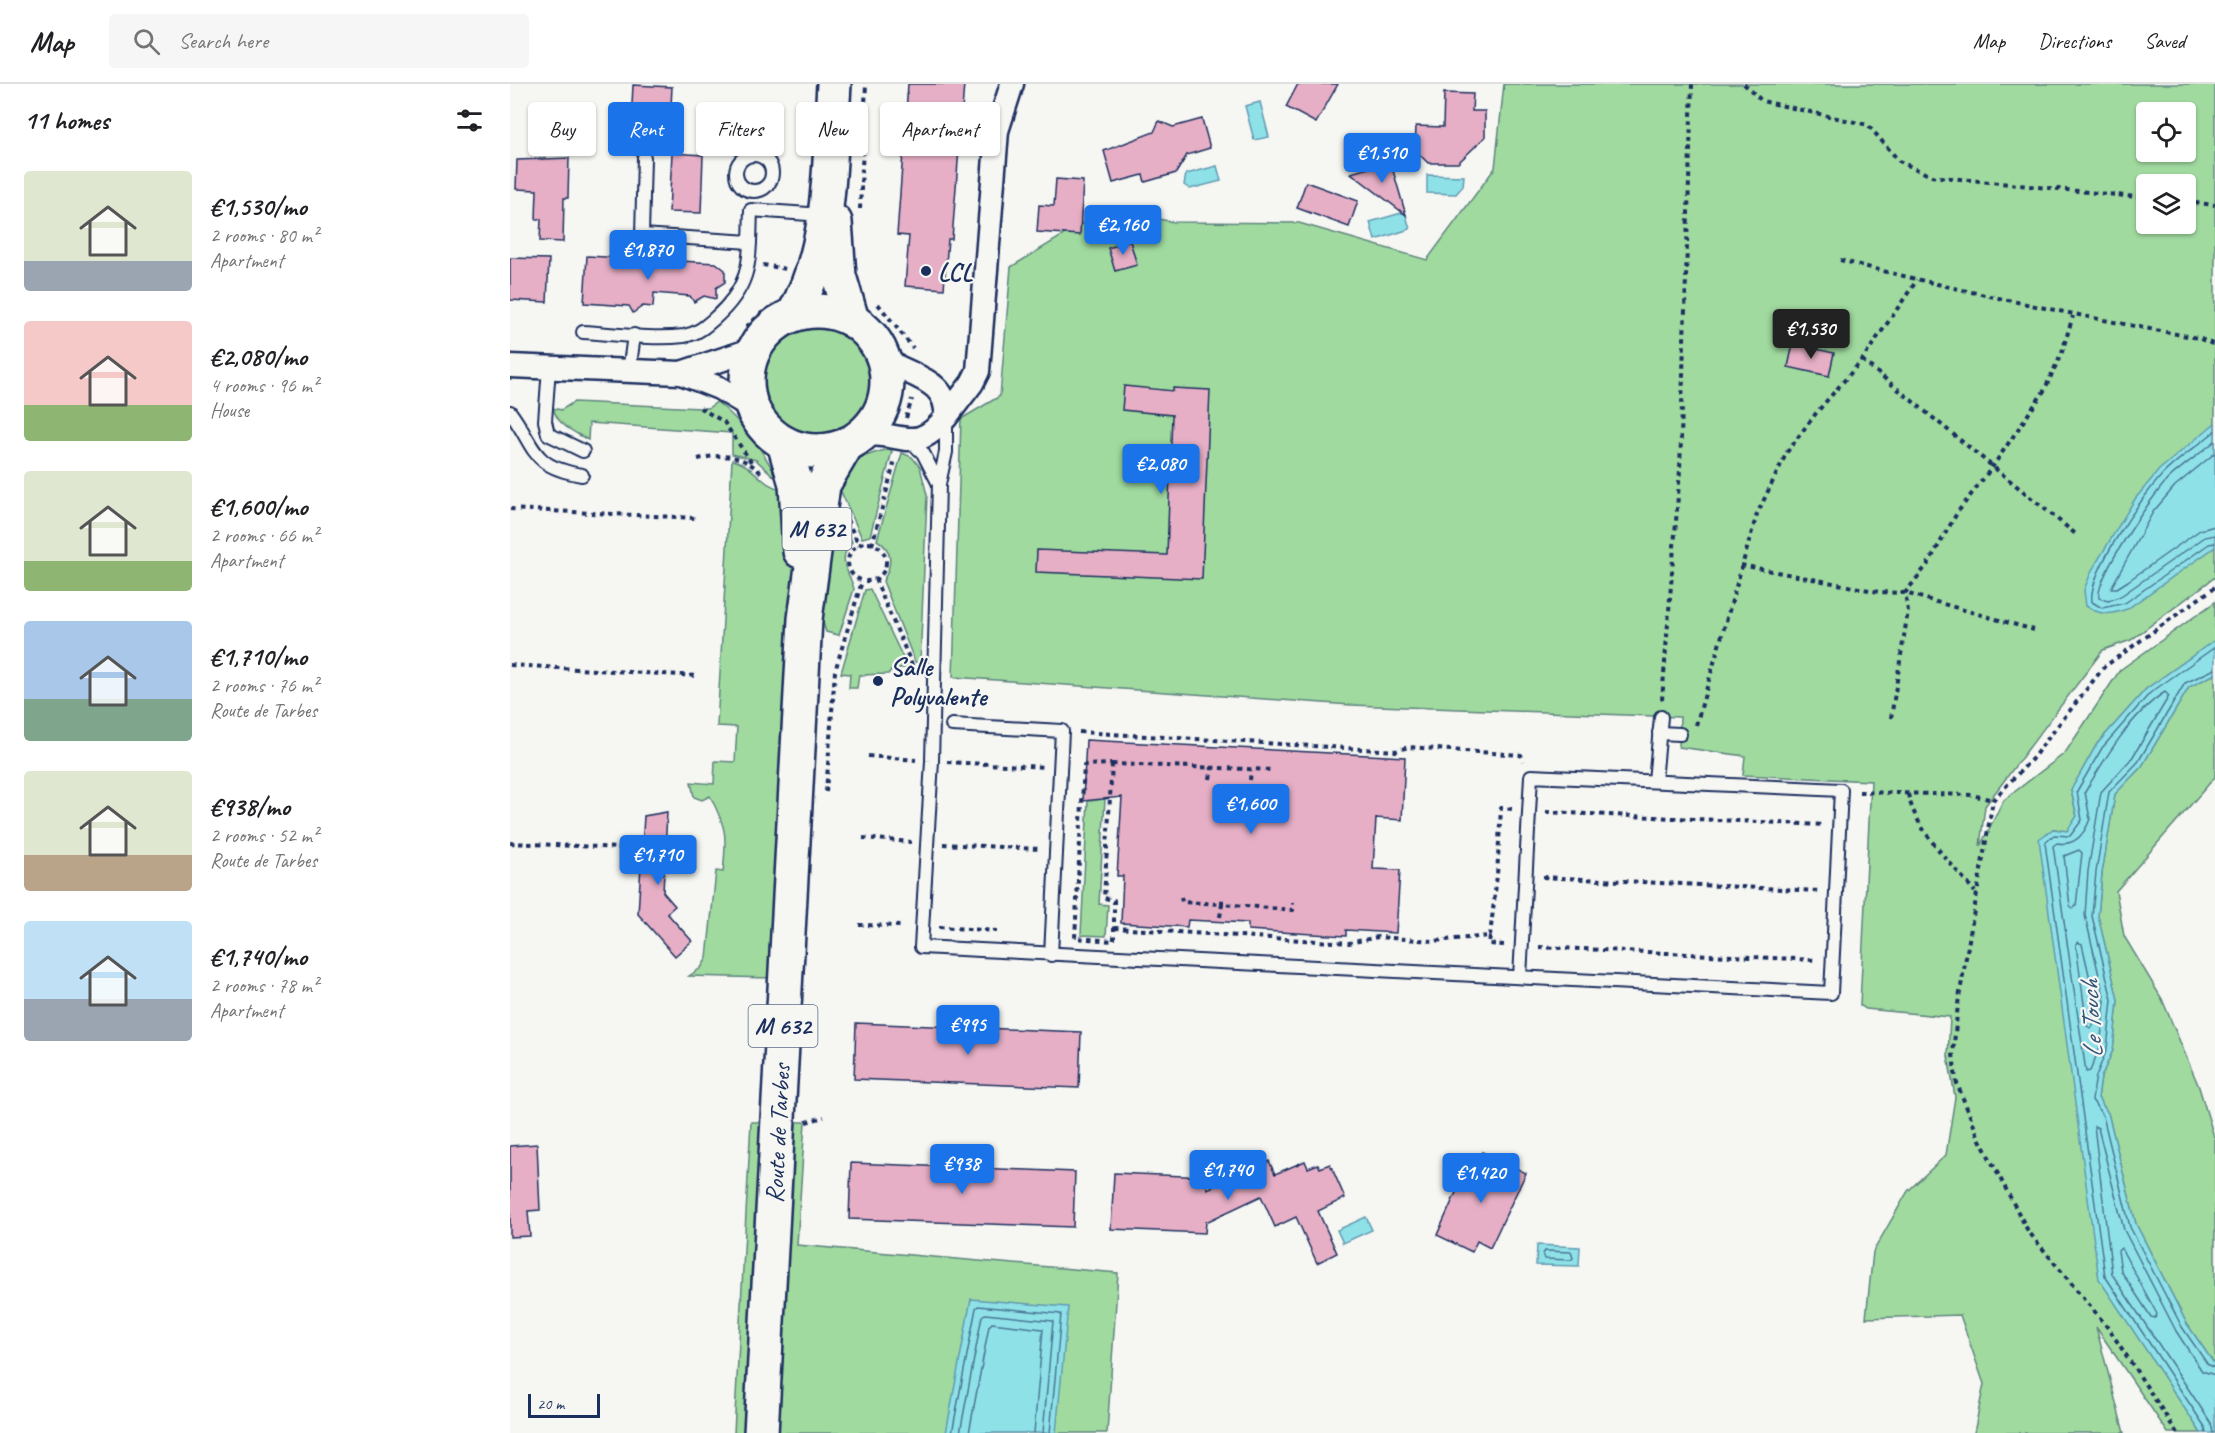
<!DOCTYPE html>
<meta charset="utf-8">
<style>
:root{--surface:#fff;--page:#f6f6f6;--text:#202124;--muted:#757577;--line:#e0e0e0;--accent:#1a73e8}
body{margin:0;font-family:Caveat,sans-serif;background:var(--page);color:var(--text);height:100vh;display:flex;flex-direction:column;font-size:22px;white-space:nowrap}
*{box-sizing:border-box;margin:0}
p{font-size:20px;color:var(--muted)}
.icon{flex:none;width:33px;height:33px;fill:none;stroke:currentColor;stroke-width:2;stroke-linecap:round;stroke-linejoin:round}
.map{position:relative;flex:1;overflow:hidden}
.panel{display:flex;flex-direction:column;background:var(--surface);width:510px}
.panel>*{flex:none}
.hud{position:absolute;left:18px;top:18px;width:570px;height:54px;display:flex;gap:12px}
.controls{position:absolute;left:1626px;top:18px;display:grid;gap:12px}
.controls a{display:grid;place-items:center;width:60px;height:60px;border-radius:6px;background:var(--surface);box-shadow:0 2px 4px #0004;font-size:30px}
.scale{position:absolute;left:18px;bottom:15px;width:72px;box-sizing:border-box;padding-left:6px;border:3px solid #1b2f5e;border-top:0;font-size:16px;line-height:21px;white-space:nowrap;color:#1b2f5e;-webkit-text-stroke:4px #f6f6f2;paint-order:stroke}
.price{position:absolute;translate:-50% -51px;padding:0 14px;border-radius:6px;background:var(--accent);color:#fff;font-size:20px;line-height:39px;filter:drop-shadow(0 2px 3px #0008)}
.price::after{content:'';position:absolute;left:50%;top:36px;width:18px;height:14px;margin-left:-9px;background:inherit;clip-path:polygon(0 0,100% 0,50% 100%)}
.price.on{background:#222;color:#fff}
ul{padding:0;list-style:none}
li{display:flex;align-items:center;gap:18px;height:150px;padding:0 24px}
li span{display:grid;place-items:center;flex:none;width:168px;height:120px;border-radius:6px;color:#555}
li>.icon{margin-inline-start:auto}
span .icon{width:72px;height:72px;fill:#fffc;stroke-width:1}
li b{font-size:26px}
h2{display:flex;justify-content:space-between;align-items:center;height:72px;padding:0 24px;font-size:26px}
.chip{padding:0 21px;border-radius:6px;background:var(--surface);box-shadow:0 2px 4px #0004;font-size:21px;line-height:54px}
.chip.on{background:var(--accent);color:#fff}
header{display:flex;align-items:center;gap:36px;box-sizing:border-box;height:84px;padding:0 30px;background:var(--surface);border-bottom:2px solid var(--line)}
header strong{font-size:28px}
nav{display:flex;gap:33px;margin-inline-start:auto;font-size:21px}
.search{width:420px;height:54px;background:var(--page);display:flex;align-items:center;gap:15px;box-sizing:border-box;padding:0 21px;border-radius:6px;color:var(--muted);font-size:22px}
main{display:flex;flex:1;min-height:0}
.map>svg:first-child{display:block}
.green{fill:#a0da9f;stroke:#5e847e;stroke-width:1.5;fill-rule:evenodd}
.water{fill:#8fe1e8;stroke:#619ab1;stroke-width:1.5}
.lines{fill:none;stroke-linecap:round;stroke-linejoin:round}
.shore{stroke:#497695;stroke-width:1.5}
.building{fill:#e6afc5;stroke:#1b2f5e;stroke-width:1.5}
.service-casing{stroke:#1b2f5e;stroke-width:16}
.minor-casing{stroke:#1b2f5e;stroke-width:27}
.primary-casing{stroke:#1b2f5e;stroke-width:38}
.path{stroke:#1b2f5e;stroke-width:4;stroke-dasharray:4.5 4.5;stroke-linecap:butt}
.service{stroke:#f6f6f2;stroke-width:12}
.minor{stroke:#f6f6f2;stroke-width:22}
.primary{stroke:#f6f6f2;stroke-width:33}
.poi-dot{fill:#1b2f5e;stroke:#f6f6f2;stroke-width:2}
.labels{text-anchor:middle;stroke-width:4.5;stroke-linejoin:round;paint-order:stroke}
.shield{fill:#f6f6f2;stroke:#5d6b8a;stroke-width:1.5}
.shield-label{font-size:24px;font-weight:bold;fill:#1b2f5e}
.poi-label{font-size:26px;font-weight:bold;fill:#1b2f5e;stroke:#f6f6f2;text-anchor:start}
.street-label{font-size:26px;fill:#1b2f5e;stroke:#f6f6f2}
.water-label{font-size:27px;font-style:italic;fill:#32537a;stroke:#f6f6f2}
</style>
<header>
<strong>Map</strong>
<div class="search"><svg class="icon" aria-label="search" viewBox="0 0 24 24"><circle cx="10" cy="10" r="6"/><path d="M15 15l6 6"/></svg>Search here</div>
<nav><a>Map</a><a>Directions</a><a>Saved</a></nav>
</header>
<main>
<section class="panel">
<h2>11 homes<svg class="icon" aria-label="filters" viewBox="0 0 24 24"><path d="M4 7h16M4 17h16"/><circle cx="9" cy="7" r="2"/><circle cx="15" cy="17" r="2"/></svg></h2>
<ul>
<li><span style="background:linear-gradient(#dfe7d0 75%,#9aa5b1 0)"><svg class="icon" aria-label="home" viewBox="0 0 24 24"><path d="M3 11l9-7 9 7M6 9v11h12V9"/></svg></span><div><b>€1,530/mo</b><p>2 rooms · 80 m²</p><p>Apartment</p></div></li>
<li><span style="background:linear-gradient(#f6c9c9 70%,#8fb573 0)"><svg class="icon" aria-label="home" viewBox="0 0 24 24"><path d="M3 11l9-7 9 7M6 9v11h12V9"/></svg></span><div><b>€2,080/mo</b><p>4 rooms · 96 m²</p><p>House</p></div></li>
<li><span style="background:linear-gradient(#dfe7d0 75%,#8fb573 0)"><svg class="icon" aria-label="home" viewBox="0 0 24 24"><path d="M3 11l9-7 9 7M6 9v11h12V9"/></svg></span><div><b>€1,600/mo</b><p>2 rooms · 66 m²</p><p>Apartment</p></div></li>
<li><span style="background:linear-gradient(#a9c7e8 65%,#7fa58c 0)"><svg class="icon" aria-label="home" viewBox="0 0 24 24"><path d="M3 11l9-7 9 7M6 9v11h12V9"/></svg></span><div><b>€1,710/mo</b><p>2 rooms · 76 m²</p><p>Route de Tarbes</p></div></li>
<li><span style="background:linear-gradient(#dfe7d0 70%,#b9a48a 0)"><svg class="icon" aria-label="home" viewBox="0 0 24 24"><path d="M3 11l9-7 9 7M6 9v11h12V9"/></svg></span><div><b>€938/mo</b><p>2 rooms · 52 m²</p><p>Route de Tarbes</p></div></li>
<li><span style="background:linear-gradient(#bfe0f5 65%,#9aa5b1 0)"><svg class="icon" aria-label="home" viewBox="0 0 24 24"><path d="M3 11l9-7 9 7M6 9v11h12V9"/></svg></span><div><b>€1,740/mo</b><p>2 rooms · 78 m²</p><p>Apartment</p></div></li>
</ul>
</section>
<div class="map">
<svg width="1705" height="1349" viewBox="0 0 1705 1349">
<rect width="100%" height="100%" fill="#f6f6f2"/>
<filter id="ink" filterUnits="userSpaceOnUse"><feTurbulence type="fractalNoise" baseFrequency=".0167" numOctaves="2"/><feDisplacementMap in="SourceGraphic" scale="12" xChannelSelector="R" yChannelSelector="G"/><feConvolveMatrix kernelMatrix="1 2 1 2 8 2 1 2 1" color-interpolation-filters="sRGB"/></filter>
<g filter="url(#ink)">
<!-- green -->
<g class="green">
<path d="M 994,0 L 1705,0 L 1705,493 L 1621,556 L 1593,566 L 1475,722 L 1470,762 L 1494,716 L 1555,669 L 1610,586 L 1705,518 L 1705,556 L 1636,605 L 1587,660 L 1561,706 L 1567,733 L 1557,747 L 1543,745 L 1589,1194 L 1691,1349 L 1658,1349 L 1586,1243 L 1614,1349 L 1464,1349 L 1474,1300 L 1450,1231 L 1356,1234 L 1363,1168 L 1398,1107 L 1436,1071 L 1445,1013 L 1438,972 L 1440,933 L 1356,925 L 1350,921 L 1361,697 L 1233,691 L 1235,672 L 1169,663 L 1170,633 L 841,621 L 443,593 L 451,335 L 490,312 L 501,183 L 596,125 L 664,138 L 789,139 L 917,176 L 985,84 ZM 1636,28 L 1676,28 L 1676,68 L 1636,68 ZM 1636,100 L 1676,100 L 1676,140 L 1636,140 Z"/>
<circle cx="307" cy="297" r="54"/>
<path d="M 64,318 L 190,324 L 198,324 L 207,318 C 229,335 256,369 267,395 L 246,376 L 222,370 L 222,349 L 79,339 L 78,356 C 63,347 48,342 43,324 L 51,326 Z"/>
<path d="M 375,366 L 382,367 L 360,452 L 352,454 L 328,401 C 345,375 345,374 375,366 Z"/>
<path d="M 392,369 L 402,373 L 410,383 L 417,411 L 410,580 L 405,578 L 373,497 C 382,482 384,466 367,456 Z"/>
<path d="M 222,376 C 247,381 250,404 277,406 L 285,465 L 265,894 L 179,892 L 191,884 L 197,874 L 206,787 L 213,788 C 217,752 217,745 200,712 L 192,716 L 184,713 L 181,698 L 204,700 L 205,677 L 225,678 L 227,643 L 207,642 Z"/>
<path d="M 323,417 L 342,458 C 326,475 339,487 344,505 L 329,551 L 316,548 L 309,526 Z"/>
<path d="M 360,505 L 398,584 L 383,584 L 378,590 L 349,591 L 347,604 L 339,604 L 340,590 L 331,589 L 355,506 Z"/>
<path d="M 1705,590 L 1705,693 L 1606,807 L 1614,852 L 1652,915 L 1689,1003 L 1705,1056 L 1705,1281 L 1677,1240 L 1626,1140 L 1598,1029 L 1588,1014 L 1591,993 L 1603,966 L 1608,916 L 1588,832 L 1592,789 L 1605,710 L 1632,682 L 1679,603 Z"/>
<path d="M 595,715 L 589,820 L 598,821 L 596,852 L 571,851 L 578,717 Z"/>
<path d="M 241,1038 L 295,1038 L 287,1161 L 608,1189 L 597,1349 L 224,1349 Z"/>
</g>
<!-- water -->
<g class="water">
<path d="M 750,18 L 759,53 L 744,56 L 735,22 Z"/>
<path d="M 23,28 L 55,29 L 61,38 L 55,44 L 22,43 Z"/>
<path d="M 707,82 L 711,97 L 680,105 L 674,101 L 676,90 Z"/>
<path d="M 917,91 L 954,92 L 953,102 L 946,110 L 917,109 Z"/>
<path d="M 895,128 L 900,145 L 865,156 L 860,138 Z"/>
<path d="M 1705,339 L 1705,463 L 1617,525 C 1600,531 1592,532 1576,522 L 1574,506 L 1582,486 L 1625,415 L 1649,386 Z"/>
<path d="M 1705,556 L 1705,590 L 1679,603 L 1632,682 L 1605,710 L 1592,789 L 1588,832 L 1608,916 L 1603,966 L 1591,993 L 1588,1014 L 1598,1029 L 1626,1140 L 1677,1240 L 1705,1281 L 1705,1349 L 1691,1349 L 1589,1195 L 1529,755 L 1543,745 L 1557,747 L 1567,732 L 1561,706 L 1587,660 L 1636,605 Z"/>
<path d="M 856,1133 L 862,1146 L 833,1159 L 827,1146 Z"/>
<path d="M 1027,1161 L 1070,1163 L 1069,1182 L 1026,1181 Z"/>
<path d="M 461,1215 L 558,1223 L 546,1349 L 436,1349 Z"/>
</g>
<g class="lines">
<!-- shore -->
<g class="shore">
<path d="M 1705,347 C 1688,362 1667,375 1652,391 C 1632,413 1577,490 1582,518 L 1592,524 L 1615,519 L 1699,460 L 1705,459"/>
<path d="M 1705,357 C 1690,370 1673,381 1658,395 C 1643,411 1585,494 1589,514 L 1598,517 L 1611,512 L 1695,453 L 1705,451"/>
<path d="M 1705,369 L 1665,402 L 1643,428 L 1601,504 L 1607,504 L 1618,497 L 1690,446 L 1705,442"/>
<path d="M 1705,585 L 1675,599 L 1628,678 L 1599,708 L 1586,788 L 1582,832 L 1602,916 L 1597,965 L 1586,992 L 1582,1016 L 1593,1032 L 1620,1143 L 1672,1243 L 1698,1281 L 1705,1284"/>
<path d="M 1655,608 L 1659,612 L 1622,674 L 1591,708 L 1578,787 L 1575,831 L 1595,917 L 1590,963 L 1580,987 L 1576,988 L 1543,762 L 1547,759 C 1565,762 1574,751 1580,735 L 1575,708 C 1595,674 1622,629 1655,608 Z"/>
<path d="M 1569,766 L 1572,769 L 1566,822 L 1563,824 L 1560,822 L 1554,772 Z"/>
<path d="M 1568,858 L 1572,860 L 1585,917 L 1583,942 L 1580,944 L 1577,942 L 1566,861 Z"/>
<path d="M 1611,1164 L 1647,1230 L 1645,1234 L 1641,1233 L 1611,1187 L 1608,1167 Z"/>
<path d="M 1035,1167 L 1061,1168 L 1063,1174 L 1061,1176 L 1035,1175 L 1033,1170 Z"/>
<path d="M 442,1349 L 466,1224 L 468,1222 L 551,1230 L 540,1349"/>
<path d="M 450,1349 L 472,1232 L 475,1230 L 543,1237 L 533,1349"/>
<path d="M 459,1349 L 479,1242 L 482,1239 L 533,1245 L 524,1349"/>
<path d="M 1696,1349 L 1695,1343 L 1595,1192 L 1535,759 L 1544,751 L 1560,752 L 1572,736 L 1567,707 L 1592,664 L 1640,609 L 1705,563"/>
<path d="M 1703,1349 L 1701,1339 L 1602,1190 L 1584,1042 L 1588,1044 L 1614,1146 L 1666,1247 L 1692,1287 L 1705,1291"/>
</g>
</g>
<!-- building -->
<g class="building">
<path d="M 398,0 L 454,0 L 442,155 L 438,155 L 434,205 L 395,202 L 399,152 L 387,151 Z"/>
<path d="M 788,0 L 828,0 L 806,39 L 776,23 Z"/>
<path d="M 123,1 L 162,3 L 161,22 L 122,21 Z"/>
<path d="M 934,9 L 963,10 L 962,27 L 975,27 L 975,53 L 948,79 L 918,79 L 905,66 L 906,42 L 933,43 Z"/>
<path d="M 692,35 L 700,64 L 677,71 L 666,89 L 635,98 L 633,91 L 603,99 L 594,67 L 644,48 L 649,37 L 663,43 Z"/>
<path d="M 162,69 L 193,71 L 191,129 L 159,128 Z"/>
<path d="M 59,74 L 58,114 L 54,114 L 53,158 L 30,157 L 31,135 L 26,135 L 27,106 L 6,105 L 7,76 Z"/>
<path d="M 869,81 L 871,86 L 882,83 L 896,131 L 841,89 Z"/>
<path d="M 546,95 L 573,97 L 570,151 L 527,148 L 529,121 L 544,122 Z"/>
<path d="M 796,98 L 848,117 L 839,143 L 787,124 Z"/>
<path d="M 620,157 L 627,181 L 605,187 L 598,164 Z"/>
<path d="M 77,172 L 206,179 L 215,186 L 215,198 L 206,204 L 206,215 L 194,212 L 184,218 L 180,212 L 144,209 L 143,223 L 133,222 L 123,229 L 119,222 L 74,219 Z"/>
<path d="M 0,174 L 39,175 L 37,218 L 0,216 Z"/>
<path d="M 1283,260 L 1324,269 L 1319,292 L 1278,283 Z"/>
<path d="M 614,302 L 663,307 L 663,304 L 700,306 L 692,495 L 526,488 L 527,466 L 657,471 L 662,331 L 612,326 Z"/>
<path d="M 576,656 L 895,673 L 892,736 L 866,734 L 863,785 L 890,786 L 886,849 L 836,846 L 836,852 L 738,846 L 738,839 L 678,836 L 677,843 L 611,839 L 613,792 L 607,792 L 612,713 L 573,717 Z"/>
<path d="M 157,728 L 153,808 L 165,822 L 157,829 L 182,857 L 165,872 L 128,830 L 134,732 Z"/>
<path d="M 346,939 L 571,948 L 569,1004 L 344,995 Z"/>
<path d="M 27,1060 L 30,1126 L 18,1127 L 20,1152 L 0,1153 L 0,1062 Z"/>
<path d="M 972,1068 L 1016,1089 L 980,1164 L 967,1157 L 962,1168 L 927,1151 L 952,1095 L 958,1098 Z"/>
<path d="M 759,1077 L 765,1090 L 795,1077 L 798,1084 L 808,1080 L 810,1084 L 820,1080 L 835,1114 L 808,1127 L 827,1169 L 807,1179 L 786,1133 L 765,1143 L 751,1112 L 696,1138 L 695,1149 L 601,1145 L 604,1089 L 697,1093 L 697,1105 Z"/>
<path d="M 341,1079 L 565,1088 L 563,1143 L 339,1135 Z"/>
</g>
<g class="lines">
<defs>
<g id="service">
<circle cx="244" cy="89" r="18"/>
<path d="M 134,73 L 132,151 L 240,158"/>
<path d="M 73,248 C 106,250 142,256 174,252 C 187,250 196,242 205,234 C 244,199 239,174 241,126 L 313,131"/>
<path d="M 39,284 L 35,337 L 38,350 L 73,367"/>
<path d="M 119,288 L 124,251"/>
<path d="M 0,328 C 27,365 20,382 72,391"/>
<path d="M 436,335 L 436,368 L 429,400 L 422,677 L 411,863 L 1321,909 L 1331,706 L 1021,692 L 1010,893"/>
<path d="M 399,356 L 413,369 L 429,400"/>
<path d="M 442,641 L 552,647 L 541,871"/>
<path d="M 1149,649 L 1170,650"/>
<path d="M 1145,697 L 1151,633"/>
</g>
<g id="minor">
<path d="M 0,282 L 171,289 L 244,265"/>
<path d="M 171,289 L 209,304 L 241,323"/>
<path d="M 436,333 L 462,299 L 468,287 L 487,47 L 502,0"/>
<path d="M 353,350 C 393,348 406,371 436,333 C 439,294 398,293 373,274"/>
</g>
<g id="primary">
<path d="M 325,138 L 329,192 L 342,236"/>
<circle cx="307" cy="297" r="70"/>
<path d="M 284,230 C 323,161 319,77 324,0"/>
<path d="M 274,359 L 286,400 L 290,467"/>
<path id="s1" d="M 251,1349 L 295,535 L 313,401 L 337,360"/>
</g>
</defs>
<!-- service casing -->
<use href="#service" class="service-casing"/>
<!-- minor casing -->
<use href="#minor" class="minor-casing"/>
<!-- primary casing -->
<use href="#primary" class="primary-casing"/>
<!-- path -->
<g class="path">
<path d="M 1234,0 L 1252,17 L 1358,41 L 1389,77 L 1421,92 L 1636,114"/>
<path d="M 1676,118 L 1705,121"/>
<path d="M 350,125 L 356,0"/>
<path d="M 1330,176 C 1449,207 1568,232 1688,254 L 1705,261"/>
<path d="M 253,181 L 276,185"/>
<path d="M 368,220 L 403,264"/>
<path d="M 236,243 L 255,226"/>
<path d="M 1352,276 L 1568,452"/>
<path d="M 190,324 L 214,338 L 241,378"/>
<path d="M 396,334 L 402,315"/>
<path d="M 188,375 C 213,369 235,371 253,391"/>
<path d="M 0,425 L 186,434"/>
<path d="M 337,436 L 349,461"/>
<circle cx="357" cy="478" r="19"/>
<path d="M 362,461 L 385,376"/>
<path d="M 1231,481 L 1369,508 L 1395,509 L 1524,546"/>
<path d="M 365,495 L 405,588"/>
<path d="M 0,581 L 187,592"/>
<path d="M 1152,616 L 1170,386 L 1182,0"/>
<path d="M 1381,634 L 1398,527 L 1395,509 L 1418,480 L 1447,429 L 1483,382 L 1534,307 L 1552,268 L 1563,232"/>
<path d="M 1186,641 L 1247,430 L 1277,368 L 1307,328 L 1352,276 L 1407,196"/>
<path d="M 569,648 L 886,667 L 898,663 L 1011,671 L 1014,677"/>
<path d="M 358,672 L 406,676"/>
<path d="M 437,678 L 535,683"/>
<path d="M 602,680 L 594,814 L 604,816 L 604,857 L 565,854 L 574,681 Z"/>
<path d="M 602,680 L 763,686"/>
<path d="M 700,695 L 702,683"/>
<path d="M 740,696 L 741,686"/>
<path d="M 316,708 L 325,587 L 352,497"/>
<path d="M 1349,708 L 1462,711 L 1483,716"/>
<path d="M 1398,710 C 1406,748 1441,778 1465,808"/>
<path d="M 1036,728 L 1314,741"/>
<path d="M 353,754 L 401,758"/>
<path d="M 0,759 L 111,764"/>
<path d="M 433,760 L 530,765"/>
<path d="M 1033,793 L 1310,807"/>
<path d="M 671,813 L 672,818 L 712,820 L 712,815"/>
<path d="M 710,833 L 712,820 L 783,826 L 783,819"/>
<path d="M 349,841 L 394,842"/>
<path d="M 429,843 L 487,847"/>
<path d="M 604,844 L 839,859 L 868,853 L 923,857 L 980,852 L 979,860 L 994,861"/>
<path d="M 980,852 L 987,791 L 991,724 L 1002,725"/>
<path d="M 1029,863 L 1306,876"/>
<path d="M 296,1038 L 314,1033"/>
<path d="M 1667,1349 L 1599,1245 L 1518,1147 L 1469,1054 L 1446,997 L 1443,970 L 1448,920 L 1483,716 L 1521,676 L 1594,583 L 1705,503"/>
</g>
<!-- service -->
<use href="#service" class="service"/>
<!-- minor -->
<use href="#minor" class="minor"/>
<!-- primary -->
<use href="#primary" class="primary"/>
</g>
</g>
<!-- markers -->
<g class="poi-dot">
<circle cx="416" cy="187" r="6"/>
<circle cx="368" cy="597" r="6"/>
</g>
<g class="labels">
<!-- shield labels -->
<g class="shield">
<rect x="272.5" y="424" width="69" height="42" rx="4.5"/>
<rect x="238.5" y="921" width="69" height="42" rx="4.5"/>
</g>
<g class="shield-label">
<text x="307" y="453">M 632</text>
<text x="273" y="950">M 632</text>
</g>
<!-- poi labels -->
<g class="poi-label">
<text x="428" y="196">LCL</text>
<text x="380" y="591">Salle<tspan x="380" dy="30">Polyvalente</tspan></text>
</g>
<!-- street labels -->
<g class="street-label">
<text dy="9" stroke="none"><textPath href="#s1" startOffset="300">Route de Tarbes</textPath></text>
</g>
<!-- water labels -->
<g class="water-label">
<text transform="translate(1581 935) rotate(-93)" y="9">Le Touch</text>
</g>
</g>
</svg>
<div class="controls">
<a><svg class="icon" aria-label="locate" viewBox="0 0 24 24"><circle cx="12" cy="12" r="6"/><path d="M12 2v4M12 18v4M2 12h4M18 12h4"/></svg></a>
<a><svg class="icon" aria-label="layers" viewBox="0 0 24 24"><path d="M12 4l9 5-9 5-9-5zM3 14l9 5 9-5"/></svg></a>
</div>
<div class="scale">20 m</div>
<b class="price" style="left:872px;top:100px">€1,510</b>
<b class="price" style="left:613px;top:172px">€2,160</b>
<b class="price" style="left:138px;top:197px">€1,870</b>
<b class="price on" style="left:1301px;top:276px">€1,530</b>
<b class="price" style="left:651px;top:411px">€2,080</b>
<b class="price" style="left:741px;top:751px">€1,600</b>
<b class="price" style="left:148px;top:802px">€1,710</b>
<b class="price" style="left:458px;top:972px">€995</b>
<b class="price" style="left:452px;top:1111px">€938</b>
<b class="price" style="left:718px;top:1117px">€1,740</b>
<b class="price" style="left:971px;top:1120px">€1,420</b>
<div class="hud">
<a class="chip">Buy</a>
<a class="chip on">Rent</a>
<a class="chip">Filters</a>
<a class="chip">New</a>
<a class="chip">Apartment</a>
</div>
</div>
</main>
